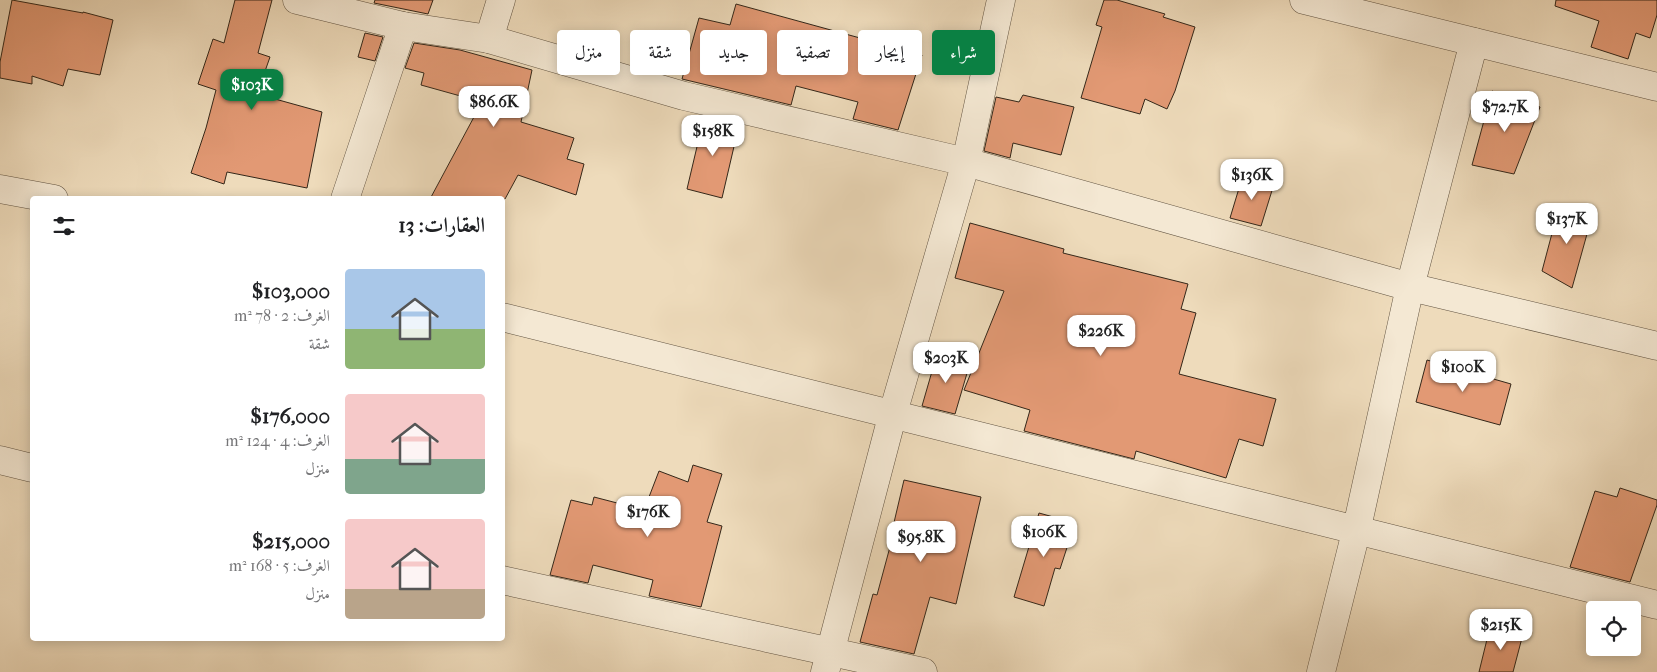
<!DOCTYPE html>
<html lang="ar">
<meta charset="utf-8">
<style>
:root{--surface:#fff;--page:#f2f2f2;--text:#202124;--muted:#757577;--accent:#0b8043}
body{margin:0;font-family:"IM FELL French Canon",Amiri,serif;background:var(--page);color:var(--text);direction:rtl;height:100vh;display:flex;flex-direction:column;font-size:19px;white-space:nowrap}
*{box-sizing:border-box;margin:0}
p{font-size:16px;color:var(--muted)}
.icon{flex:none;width:28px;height:28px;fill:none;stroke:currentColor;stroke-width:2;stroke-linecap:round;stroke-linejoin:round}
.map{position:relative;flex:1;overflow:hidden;direction:ltr}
.sheet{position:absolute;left:30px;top:196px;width:475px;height:445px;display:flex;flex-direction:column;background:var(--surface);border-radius:5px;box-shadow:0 2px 12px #0003;direction:rtl}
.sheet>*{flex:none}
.top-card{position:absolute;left:520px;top:30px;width:475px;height:45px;direction:rtl;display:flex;gap:10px}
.tools{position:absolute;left:1586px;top:601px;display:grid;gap:10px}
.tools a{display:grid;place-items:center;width:55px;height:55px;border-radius:5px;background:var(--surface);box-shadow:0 2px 12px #0003;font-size:25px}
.price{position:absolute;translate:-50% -42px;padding:0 11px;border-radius:10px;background:#fff;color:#222;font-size:16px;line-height:32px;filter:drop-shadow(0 1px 2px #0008)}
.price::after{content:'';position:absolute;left:50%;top:30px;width:15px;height:11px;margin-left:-8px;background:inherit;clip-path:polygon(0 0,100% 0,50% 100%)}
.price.current{background:var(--accent);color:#fff}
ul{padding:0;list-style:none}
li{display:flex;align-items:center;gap:15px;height:125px;padding:0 20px}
li span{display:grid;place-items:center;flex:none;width:140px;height:100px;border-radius:5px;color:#555}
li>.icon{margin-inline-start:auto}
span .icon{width:60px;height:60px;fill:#fffc;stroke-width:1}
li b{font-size:21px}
h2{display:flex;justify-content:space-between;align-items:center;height:60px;padding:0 20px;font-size:21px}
.pill{padding:0 18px;border-radius:5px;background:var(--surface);box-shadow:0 2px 12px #0003;font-size:18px;line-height:45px}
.pill.current{background:var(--accent);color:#fff}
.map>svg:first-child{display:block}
.building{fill:#e29974;stroke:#342719}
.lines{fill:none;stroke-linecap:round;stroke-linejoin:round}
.street-casing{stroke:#625442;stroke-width:29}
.street{stroke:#f4e8d3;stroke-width:28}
</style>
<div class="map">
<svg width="1657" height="672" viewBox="0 0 1657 672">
<rect width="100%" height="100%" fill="#eedbbb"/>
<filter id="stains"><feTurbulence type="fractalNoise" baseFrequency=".004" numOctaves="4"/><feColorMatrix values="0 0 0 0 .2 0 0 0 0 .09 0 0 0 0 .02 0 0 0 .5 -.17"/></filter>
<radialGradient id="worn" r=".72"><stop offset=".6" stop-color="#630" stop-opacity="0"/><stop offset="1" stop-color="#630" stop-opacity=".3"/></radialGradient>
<!-- building -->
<g class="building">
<path d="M 12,0 L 83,13 L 83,12 L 113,20 L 100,75 L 68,69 L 63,86 L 32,76 L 32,84 L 0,78 L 0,62 Z"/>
<path d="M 235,0 L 272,0 L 258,53 L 270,57 L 257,94 L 322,112 L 307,188 L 227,172 L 224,184 L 191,173 L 206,128 L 216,90 L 198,84 L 213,39 L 224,43 Z"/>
<path d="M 375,0 L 433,0 L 428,14 L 374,3 Z"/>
<path d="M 1104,0 L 1117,0 L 1165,14 L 1163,17 L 1195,27 L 1175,91 L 1167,109 L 1145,99 L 1140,114 L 1081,98 L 1102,27 L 1096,25 Z"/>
<path d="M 1556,0 L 1657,0 L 1657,15 L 1650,38 L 1636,33 L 1628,59 L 1591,47 L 1599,21 L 1555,6 Z"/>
<path d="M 736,4 L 922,55 L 898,130 L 853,119 L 858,102 L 796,86 L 791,105 L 682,79 L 699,18 L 730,25 Z"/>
<path d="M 365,33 L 383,37 L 375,61 L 358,57 Z"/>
<path d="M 414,43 L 460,50 L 532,70 L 521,122 L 574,138 L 567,159 L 584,164 L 576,195 L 518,175 L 505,199 L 430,199 L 482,102 L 421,85 L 424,73 L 405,68 Z"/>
<path d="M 1492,91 L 1540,107 L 1514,174 L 1472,165 Z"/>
<path d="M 1023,95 L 1074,107 L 1061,155 L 1013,143 L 1010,158 L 984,151 L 996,97 L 1019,102 Z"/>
<path d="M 704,117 L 739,125 L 722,198 L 687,189 Z"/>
<path d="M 1243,175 L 1274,184 L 1261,226 L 1230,218 Z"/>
<path d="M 1559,207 L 1592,216 L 1572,288 L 1542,271 Z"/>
<path d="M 970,223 L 1064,249 L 1063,253 L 1188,284 L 1181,309 L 1196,313 L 1179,374 L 1276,399 L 1263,446 L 1239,439 L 1226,478 L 1136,451 L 1134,459 L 1024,431 L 1030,410 L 964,390 L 1004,291 L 955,278 Z"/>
<path d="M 937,354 L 970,363 L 955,414 L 922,406 Z"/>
<path d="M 1427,360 L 1511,384 L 1500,425 L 1416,402 Z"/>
<path d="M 693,465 L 722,474 L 707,522 L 722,526 L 701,607 L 649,596 L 653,580 L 593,565 L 588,583 L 550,575 L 571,500 L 592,505 L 594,497 L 644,510 L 659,471 L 688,482 Z"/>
<path d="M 904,480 L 981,497 L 956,604 L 930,597 L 914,654 L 860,642 L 873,594 L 877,595 L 894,532 L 892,531 Z"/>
<path d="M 1620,488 L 1657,500 L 1657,505 L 1630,582 L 1570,567 L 1595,491 L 1617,497 Z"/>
<path d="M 1039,513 L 1075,523 L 1060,569 L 1055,568 L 1044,606 L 1014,597 Z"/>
<path d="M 1490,627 L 1523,634 L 1513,672 L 1479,672 Z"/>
</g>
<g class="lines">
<defs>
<g id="street">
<path d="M 297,0 L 403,26 L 489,39 L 684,96 L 966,162 L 1410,287 L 1657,346"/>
<path d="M 1304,0 L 1657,87"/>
<path d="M 489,39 L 501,0"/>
<path d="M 0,189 L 54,199"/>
<path d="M 345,199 L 403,26"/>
<path d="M 502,317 C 888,412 1272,511 1657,605"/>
<path d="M 0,460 L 32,468"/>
<path d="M 502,580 L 923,672"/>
<path d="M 825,672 L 893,413 L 966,162 L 1001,0"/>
<path d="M 1321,672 L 1356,532 L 1410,287 L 1474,42"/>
</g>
</defs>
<!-- street casing -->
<use href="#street" class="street-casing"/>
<!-- street -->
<use href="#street" class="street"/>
</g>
<rect width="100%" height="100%" filter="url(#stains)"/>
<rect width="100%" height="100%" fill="url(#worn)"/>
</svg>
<div class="tools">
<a><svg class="icon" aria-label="locate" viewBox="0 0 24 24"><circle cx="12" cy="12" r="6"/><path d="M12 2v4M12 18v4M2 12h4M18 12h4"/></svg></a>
</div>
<b class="price current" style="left:252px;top:111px">$103K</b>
<b class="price" style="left:494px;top:128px">$86.6K</b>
<b class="price" style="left:1505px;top:133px">$72.7K</b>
<b class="price" style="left:713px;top:157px">$158K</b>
<b class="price" style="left:1252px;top:201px">$136K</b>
<b class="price" style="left:1567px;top:245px">$137K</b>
<b class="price" style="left:1101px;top:357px">$226K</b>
<b class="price" style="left:946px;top:384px">$203K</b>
<b class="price" style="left:1463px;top:393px">$100K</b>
<b class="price" style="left:648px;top:538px">$176K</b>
<b class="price" style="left:1044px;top:558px">$106K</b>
<b class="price" style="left:921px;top:563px">$95.8K</b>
<b class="price" style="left:1501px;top:651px">$215K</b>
<div class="top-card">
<a class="pill current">شراء</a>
<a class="pill">إيجار</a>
<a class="pill">تصفية</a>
<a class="pill">جديد</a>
<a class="pill">شقة</a>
<a class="pill">منزل</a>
</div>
<section class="sheet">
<h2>العقارات: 13<svg class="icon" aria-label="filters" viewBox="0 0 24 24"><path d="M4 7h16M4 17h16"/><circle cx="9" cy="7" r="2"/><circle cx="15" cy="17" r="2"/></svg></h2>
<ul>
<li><span style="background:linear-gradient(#a9c7e8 60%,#8fb573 0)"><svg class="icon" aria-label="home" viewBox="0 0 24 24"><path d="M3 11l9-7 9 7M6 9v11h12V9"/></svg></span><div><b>$103,000</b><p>الغرف: 2 · 78 m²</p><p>شقة</p></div></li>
<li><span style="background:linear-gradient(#f6c9c9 65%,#7fa58c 0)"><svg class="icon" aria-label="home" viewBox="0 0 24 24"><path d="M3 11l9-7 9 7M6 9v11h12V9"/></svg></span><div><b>$176,000</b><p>الغرف: 4 · 124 m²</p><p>منزل</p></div></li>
<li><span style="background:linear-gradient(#f6c9c9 70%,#b9a48a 0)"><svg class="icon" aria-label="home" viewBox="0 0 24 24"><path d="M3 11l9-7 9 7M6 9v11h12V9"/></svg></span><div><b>$215,000</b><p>الغرف: 5 · 168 m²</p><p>منزل</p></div></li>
</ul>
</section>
</div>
